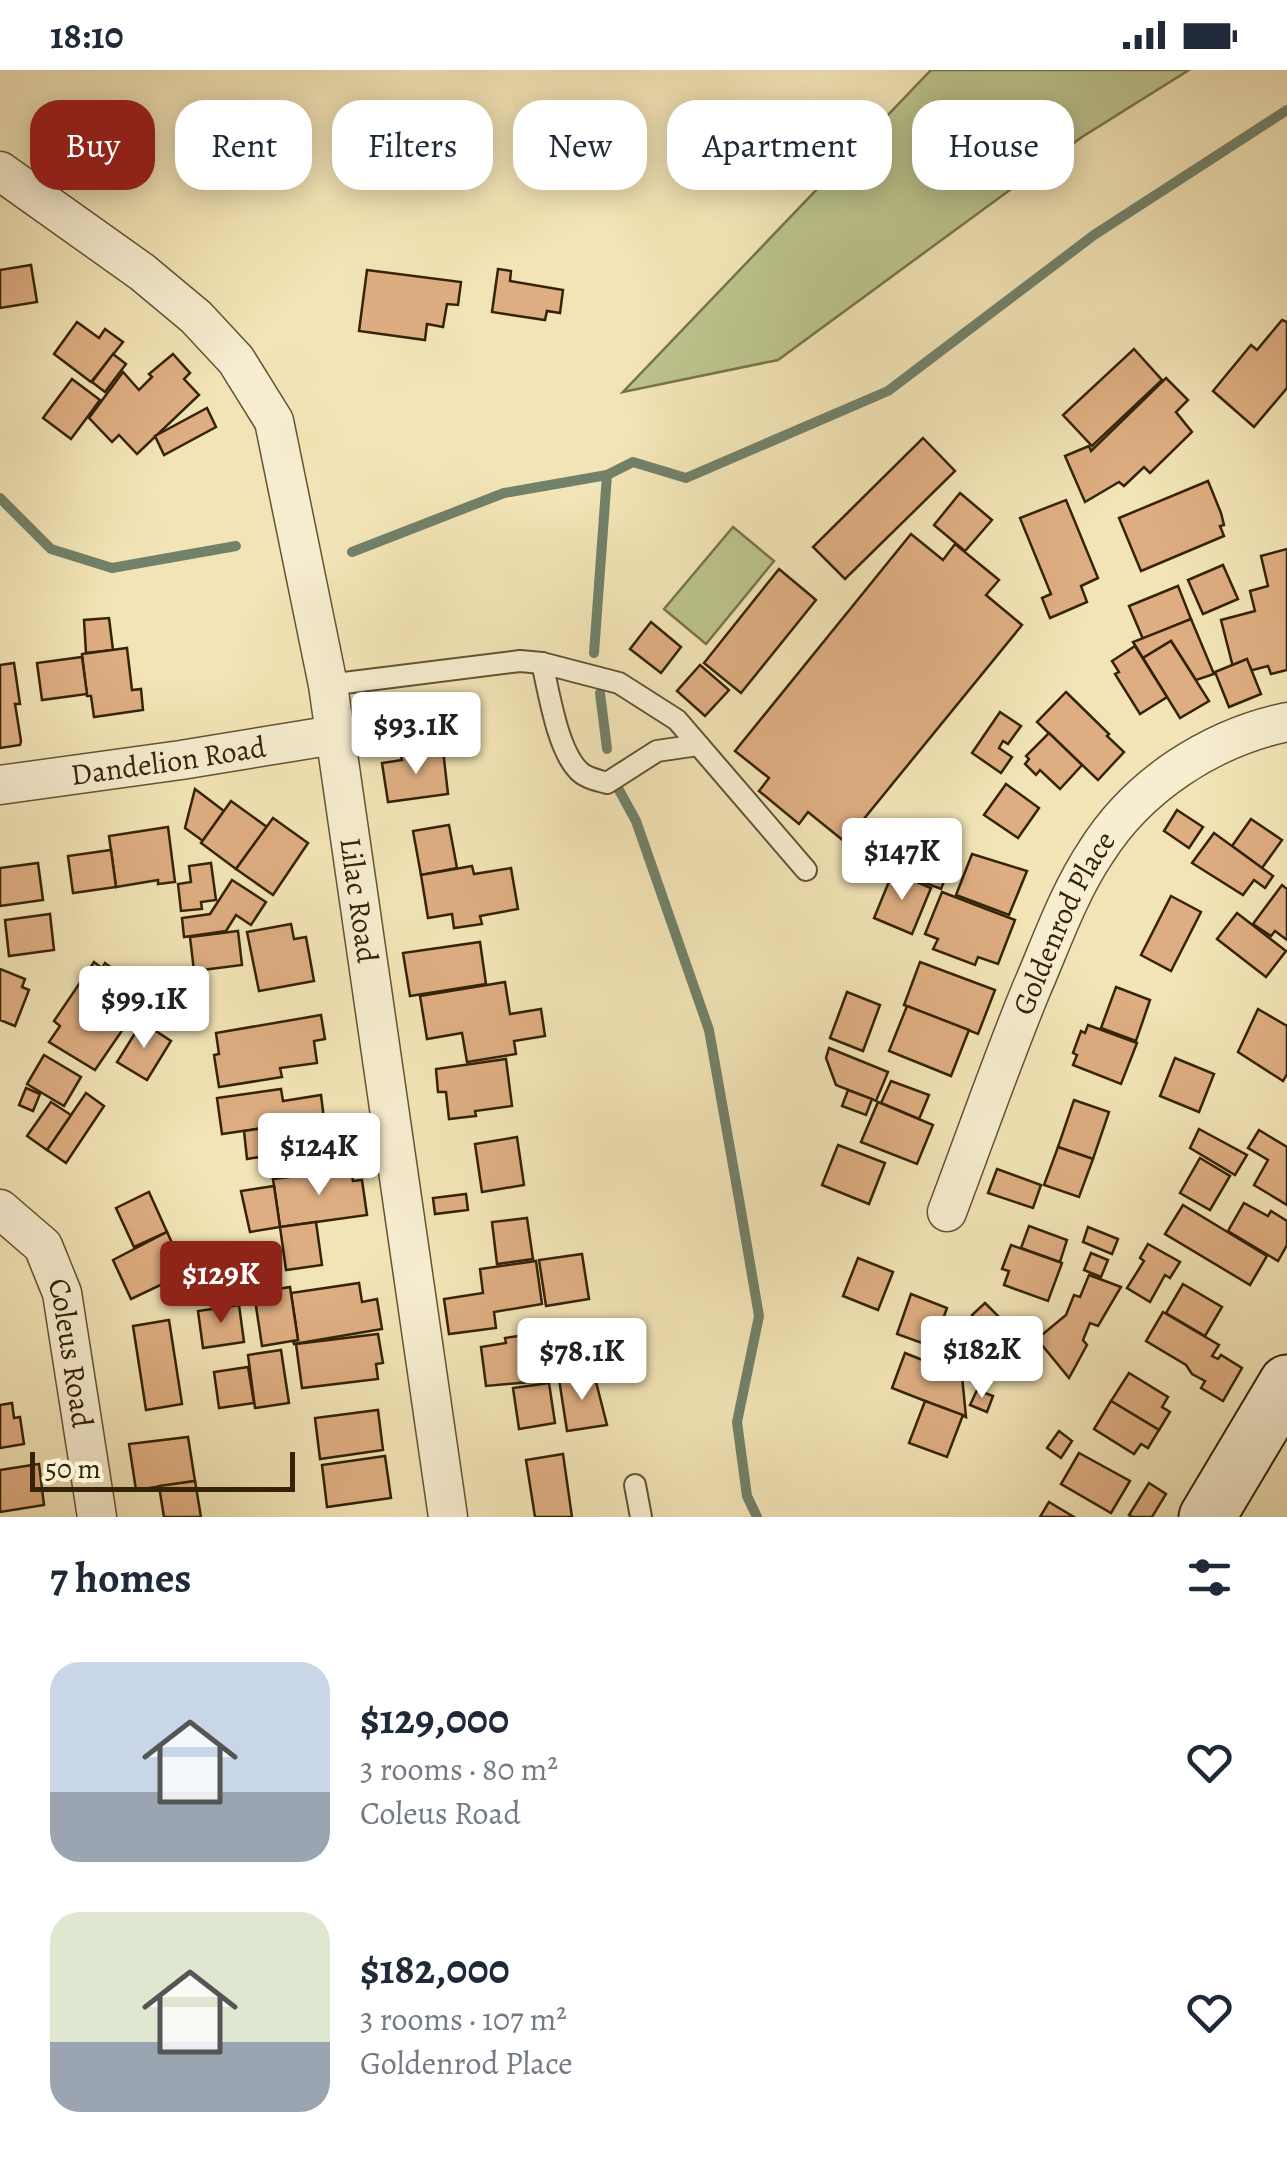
<!DOCTYPE html>
<meta charset="utf-8">
<style>
:root{--surface:#fff;--page:#f6f6f7;--text:#1f2937;--muted:#747a83;--accent:#8f2418}
body{margin:0;font-family:Alegreya,serif;background:var(--page);color:var(--text);height:100vh;display:flex;flex-direction:column;font-size:38px;white-space:nowrap}
*{box-sizing:border-box;margin:0}
p{font-size:32px;color:var(--muted)}
.icon{flex:none;width:55px;height:55px;fill:none;stroke:currentColor;stroke-width:2;stroke-linecap:round;stroke-linejoin:round}
.map{position:relative;height:1447px;overflow:hidden}
.panel{display:flex;flex-direction:column;background:var(--surface);flex:1}
.panel>*{flex:none}
.guide{position:absolute;left:30px;top:30px;width:1228px;height:90px;display:flex;gap:20px}
.scale{position:absolute;left:30px;bottom:25px;width:265px;box-sizing:border-box;padding-left:10px;border:5px solid #352307;border-top:0;font-size:28px;line-height:35px;white-space:nowrap;color:#352307;-webkit-text-stroke:8px #f7edd0;paint-order:stroke}
.price{position:absolute;translate:-50% -85px;padding:0 22px;border-radius:10px;background:#fff;color:#222;font-size:32px;line-height:65px;filter:drop-shadow(0 2px 5px #0008)}
.price::after{content:'';position:absolute;left:50%;top:60px;width:30px;height:22px;margin-left:-15px;background:inherit;clip-path:polygon(0 0,100% 0,50% 100%)}
.price.active{background:var(--accent);color:#fff}
ul{padding:0;list-style:none}
li{display:flex;align-items:center;gap:30px;height:250px;padding:0 50px}
li span{display:grid;place-items:center;flex:none;width:280px;height:200px;border-radius:30px;color:#555}
li>.icon{margin-inline-start:auto}
span .icon{width:120px;height:120px;fill:#fffc;stroke-width:1}
li b{font-size:42px}
h2{display:flex;justify-content:space-between;align-items:center;height:120px;padding:0 50px;font-size:42px}
.pill{padding:0 35px;border-radius:30px;background:var(--surface);box-shadow:0 5px 25px #0003;font-size:35px;line-height:90px}
.pill.active{background:var(--accent);color:#fff}
.status{display:flex;justify-content:space-between;align-items:center;height:70px;padding:0 50px;background:var(--surface);direction:ltr}
.status svg{height:28px;fill:currentColor}
.map>svg:first-child{display:block}
.green{fill:#bcc48d;stroke:#78744a;stroke-width:2.5}
.lines{fill:none;stroke-linecap:round;stroke-linejoin:round}
.stream{stroke:#728169;stroke-width:10}
.building{fill:#deae82;stroke:#352307;stroke-width:2.5}
.lane-casing{stroke:#645333;stroke-width:24}
.street-casing{stroke:#645333;stroke-width:41}
.secondary-casing{stroke:#352307;stroke-width:59}
.lane{stroke:#f7edd0;stroke-width:20}
.street{stroke:#f7edd0;stroke-width:38}
.secondary{stroke:#f7edd0;stroke-width:55}
.labels{text-anchor:middle;stroke-width:9;stroke-linejoin:round;paint-order:stroke}
.street-label{font-size:30px;fill:#352307;stroke:#f7edd0}
</style>
<div class="status"><b>18:10</b><svg viewBox="0 0 49 12"><path d="M0 12V9h3v3zM5 12V6h3v6zM10 12V3h3v9zM15 12V0h3v12zM26 1h20v11H26zM47 4h2v5h-2z"/></svg></div>
<div class="map">
<svg width="1287" height="1447" viewBox="0 0 1287 1447">
<rect width="100%" height="100%" fill="#f2e4b6"/>
<filter id="stains"><feTurbulence type="fractalNoise" baseFrequency=".002" numOctaves="4"/><feColorMatrix values="0 0 0 0 .2 0 0 0 0 .09 0 0 0 0 .02 0 0 0 .5 -.17"/></filter>
<radialGradient id="worn" r=".72"><stop offset=".6" stop-color="#630" stop-opacity="0"/><stop offset="1" stop-color="#630" stop-opacity=".3"/></radialGradient>
<!-- green -->
<g class="green">
<path d="M 931,0 L 1189,0 L 1082,67 L 778,290 L 623,322 Z"/>
<path d="M 733,457 L 774,491 L 706,574 L 664,539 Z"/>
</g>
<g class="lines">
<!-- stream -->
<g class="stream">
<path d="M 0,428 L 51,479 L 112,498 L 236,476"/>
<path d="M 352,482 L 504,423 L 607,405"/>
<path d="M 594,583 L 607,405 L 633,392 L 686,408 L 888,321 L 1094,165 L 1287,40"/>
<path d="M 600,623 L 607,679"/>
<path d="M 619,720 L 636,751 L 709,960 L 740,1135 L 759,1246 L 737,1352 L 747,1426 L 757,1447"/>
</g>
</g>
<!-- building -->
<g class="building">
<path d="M 31,195 L 37,232 L 0,238 L 0,200 Z"/>
<path d="M 498,199 L 511,201 L 510,211 L 563,220 L 560,243 L 547,241 L 545,250 L 492,242 Z"/>
<path d="M 367,200 L 461,212 L 458,235 L 447,234 L 443,257 L 427,254 L 425,270 L 359,261 Z"/>
<path d="M 1282,250 L 1287,252 L 1287,318 L 1254,357 L 1213,321 L 1251,275 L 1257,280 Z"/>
<path d="M 77,252 L 99,268 L 105,259 L 123,272 L 91,312 L 54,284 Z"/>
<path d="M 1134,279 L 1162,310 L 1092,376 L 1063,345 Z"/>
<path d="M 113,284 L 126,294 L 105,322 L 92,312 Z"/>
<path d="M 173,284 L 190,303 L 184,309 L 199,325 L 137,384 L 119,365 L 112,372 L 89,348 L 123,302 L 139,320 L 152,307 L 149,304 Z"/>
<path d="M 1166,308 L 1188,330 L 1176,342 L 1192,362 L 1150,403 L 1144,397 L 1124,416 L 1119,412 L 1085,432 L 1065,386 L 1089,376 L 1091,381 Z"/>
<path d="M 72,309 L 100,330 L 71,369 L 43,348 Z"/>
<path d="M 207,338 L 216,357 L 164,385 L 155,366 Z"/>
<path d="M 923,368 L 955,401 L 845,509 L 813,477 Z"/>
<path d="M 1208,411 L 1221,443 L 1224,455 L 1220,456 L 1224,466 L 1141,501 L 1119,448 Z"/>
<path d="M 960,423 L 992,450 L 965,481 L 934,455 Z"/>
<path d="M 1066,430 L 1098,508 L 1081,516 L 1087,532 L 1050,548 L 1042,528 L 1051,524 L 1020,448 Z"/>
<path d="M 911,464 L 943,490 L 955,474 L 999,510 L 986,525 L 1022,555 L 845,772 L 808,742 L 799,754 L 759,721 L 769,708 L 735,681 Z"/>
<path d="M 1287,479 L 1287,600 L 1271,604 L 1268,596 L 1249,601 L 1247,593 L 1233,597 L 1221,550 L 1255,541 L 1250,521 L 1268,516 L 1261,486 Z"/>
<path d="M 1223,495 L 1238,529 L 1203,544 L 1188,510 Z"/>
<path d="M 779,499 L 816,530 L 741,623 L 704,593 Z"/>
<path d="M 1178,516 L 1191,549 L 1143,569 L 1129,536 Z"/>
<path d="M 109,548 L 113,580 L 86,583 L 84,550 Z"/>
<path d="M 1191,549 L 1214,604 L 1196,610 L 1171,571 L 1143,588 L 1133,572 Z"/>
<path d="M 651,552 L 681,577 L 661,603 L 630,579 Z"/>
<path d="M 1171,571 L 1209,631 L 1180,648 L 1143,588 Z"/>
<path d="M 1135,576 L 1167,627 L 1140,644 L 1115,604 L 1119,602 L 1112,591 Z"/>
<path d="M 127,578 L 132,620 L 141,619 L 143,640 L 94,647 L 91,626 L 87,626 L 82,584 Z"/>
<path d="M 82,587 L 87,624 L 42,630 L 37,593 Z"/>
<path d="M 1247,589 L 1261,624 L 1229,637 L 1215,602 Z"/>
<path d="M 14,593 L 20,634 L 15,634 L 21,671 L 20,675 L 0,678 L 0,595 Z"/>
<path d="M 700,595 L 729,620 L 705,646 L 677,621 Z"/>
<path d="M 1066,622 L 1109,664 L 1107,666 L 1124,682 L 1098,710 L 1037,652 Z"/>
<path d="M 433,637 L 439,680 L 401,686 L 396,642 Z"/>
<path d="M 1000,642 L 1021,656 L 1008,674 L 1003,671 L 999,678 L 1012,687 L 1001,703 L 972,683 Z"/>
<path d="M 1049,663 L 1082,695 L 1060,719 L 1040,700 L 1036,705 L 1025,694 L 1029,689 L 1026,686 Z"/>
<path d="M 439,680 L 443,680 L 448,724 L 388,732 L 382,693 L 402,690 L 401,686 Z"/>
<path d="M 1006,714 L 1039,738 L 1018,768 L 984,745 Z"/>
<path d="M 195,719 L 224,741 L 203,771 L 185,758 Z"/>
<path d="M 231,731 L 267,757 L 236,799 L 201,773 Z"/>
<path d="M 1177,740 L 1203,757 L 1189,778 L 1164,761 Z"/>
<path d="M 273,748 L 308,773 L 273,825 L 236,799 Z"/>
<path d="M 1251,749 L 1282,770 L 1262,798 L 1232,776 Z"/>
<path d="M 449,755 L 457,798 L 421,805 L 413,761 Z"/>
<path d="M 168,757 L 175,812 L 158,814 L 158,810 L 116,817 L 109,766 Z"/>
<path d="M 921,763 L 958,776 L 941,819 L 905,805 Z"/>
<path d="M 1214,763 L 1273,806 L 1265,818 L 1254,810 L 1243,825 L 1192,793 Z"/>
<path d="M 111,780 L 116,817 L 73,823 L 68,786 Z"/>
<path d="M 972,784 L 1027,801 L 1009,845 L 956,825 Z"/>
<path d="M 38,793 L 43,830 L 0,836 L 0,798 Z"/>
<path d="M 211,793 L 216,830 L 201,832 L 202,839 L 181,841 L 178,814 L 191,812 L 189,796 Z"/>
<path d="M 472,796 L 474,804 L 511,798 L 518,839 L 480,846 L 482,854 L 454,858 L 452,844 L 428,848 L 421,805 Z"/>
<path d="M 893,802 L 931,818 L 912,864 L 874,848 Z"/>
<path d="M 232,810 L 266,832 L 251,855 L 236,845 L 226,861 L 184,867 L 182,848 L 210,844 Z"/>
<path d="M 1282,815 L 1287,819 L 1287,870 L 1275,861 L 1271,866 L 1253,854 Z"/>
<path d="M 942,822 L 1015,850 L 998,894 L 978,887 L 975,895 L 933,879 L 938,869 L 925,864 Z"/>
<path d="M 1171,826 L 1201,842 L 1171,901 L 1141,885 Z"/>
<path d="M 1237,843 L 1286,881 L 1266,907 L 1217,869 Z"/>
<path d="M 50,844 L 54,880 L 9,886 L 5,850 Z"/>
<path d="M 291,854 L 294,869 L 306,867 L 314,911 L 259,921 L 247,862 Z"/>
<path d="M 238,861 L 242,895 L 194,901 L 190,867 Z"/>
<path d="M 480,872 L 486,914 L 410,926 L 403,883 Z"/>
<path d="M 94,892 L 102,898 L 105,893 L 138,917 L 123,939 L 132,946 L 95,1000 L 49,972 L 60,956 L 54,951 Z"/>
<path d="M 920,892 L 995,920 L 978,964 L 904,935 Z"/>
<path d="M 0,899 L 25,909 L 22,917 L 29,920 L 15,956 L 0,950 Z"/>
<path d="M 505,912 L 510,944 L 541,939 L 545,966 L 514,971 L 516,984 L 467,992 L 462,963 L 427,969 L 420,926 Z"/>
<path d="M 1116,917 L 1150,930 L 1136,971 L 1101,958 Z"/>
<path d="M 847,922 L 880,935 L 863,981 L 830,968 Z"/>
<path d="M 907,936 L 969,960 L 951,1006 L 889,981 Z"/>
<path d="M 1258,939 L 1287,956 L 1287,1004 L 1283,1011 L 1238,982 Z"/>
<path d="M 321,945 L 325,969 L 314,971 L 317,993 L 280,998 L 282,1007 L 219,1017 L 214,985 L 219,984 L 216,963 Z"/>
<path d="M 142,952 L 171,971 L 147,1010 L 117,992 Z"/>
<path d="M 1088,955 L 1137,973 L 1121,1014 L 1073,995 L 1077,985 L 1073,983 L 1081,961 L 1085,963 Z"/>
<path d="M 829,978 L 888,1002 L 876,1031 L 836,1015 L 826,988 Z"/>
<path d="M 44,985 L 81,1007 L 64,1036 L 27,1014 Z"/>
<path d="M 1175,988 L 1214,1004 L 1199,1042 L 1160,1026 Z"/>
<path d="M 506,989 L 512,1036 L 475,1041 L 476,1046 L 449,1049 L 446,1022 L 438,1022 L 436,999 Z"/>
<path d="M 891,1011 L 929,1025 L 919,1049 L 881,1033 Z"/>
<path d="M 26,1018 L 40,1024 L 33,1041 L 19,1035 Z"/>
<path d="M 281,1019 L 283,1031 L 321,1025 L 324,1049 L 222,1064 L 217,1028 Z"/>
<path d="M 848,1020 L 872,1029 L 866,1045 L 842,1036 Z"/>
<path d="M 86,1023 L 104,1036 L 66,1093 L 47,1080 Z"/>
<path d="M 1074,1030 L 1109,1042 L 1093,1089 L 1058,1077 Z"/>
<path d="M 51,1032 L 71,1045 L 47,1080 L 27,1066 Z"/>
<path d="M 878,1032 L 933,1055 L 917,1094 L 861,1072 Z"/>
<path d="M 339,1047 L 343,1074 L 289,1078 L 290,1082 L 247,1089 L 244,1061 Z"/>
<path d="M 1199,1059 L 1247,1085 L 1235,1105 L 1190,1078 Z"/>
<path d="M 1259,1060 L 1287,1077 L 1287,1135 L 1254,1115 L 1268,1090 L 1248,1078 Z"/>
<path d="M 517,1067 L 524,1115 L 482,1122 L 475,1074 Z"/>
<path d="M 838,1075 L 885,1093 L 869,1134 L 822,1115 Z"/>
<path d="M 1058,1077 L 1093,1089 L 1079,1127 L 1044,1115 Z"/>
<path d="M 1200,1088 L 1230,1106 L 1210,1140 L 1180,1123 Z"/>
<path d="M 351,1099 L 353,1111 L 362,1110 L 367,1145 L 280,1157 L 273,1109 Z"/>
<path d="M 997,1099 L 1041,1115 L 1033,1138 L 988,1123 Z"/>
<path d="M 274,1116 L 280,1157 L 250,1162 L 241,1121 Z"/>
<path d="M 149,1122 L 167,1162 L 134,1177 L 116,1138 Z"/>
<path d="M 466,1124 L 468,1140 L 435,1144 L 433,1128 Z"/>
<path d="M 1244,1133 L 1268,1146 L 1271,1141 L 1287,1151 L 1287,1175 L 1278,1191 L 1228,1161 Z"/>
<path d="M 1183,1135 L 1267,1186 L 1250,1215 L 1165,1164 Z"/>
<path d="M 527,1148 L 533,1189 L 497,1194 L 492,1152 Z"/>
<path d="M 316,1152 L 322,1195 L 286,1200 L 280,1157 Z"/>
<path d="M 1029,1156 L 1067,1170 L 1060,1192 L 1021,1178 Z"/>
<path d="M 1088,1157 L 1118,1169 L 1112,1184 L 1083,1172 Z"/>
<path d="M 167,1162 L 186,1203 L 131,1229 L 113,1190 Z"/>
<path d="M 1148,1174 L 1180,1192 L 1170,1208 L 1165,1205 L 1150,1232 L 1127,1218 L 1144,1191 L 1140,1188 Z"/>
<path d="M 1011,1175 L 1062,1193 L 1048,1231 L 1004,1215 L 1009,1201 L 1002,1199 Z"/>
<path d="M 1091,1183 L 1108,1190 L 1101,1207 L 1084,1200 Z"/>
<path d="M 582,1184 L 589,1229 L 546,1236 L 539,1190 Z"/>
<path d="M 858,1188 L 893,1202 L 878,1240 L 843,1226 Z"/>
<path d="M 536,1191 L 542,1234 L 494,1242 L 496,1258 L 449,1264 L 444,1229 L 483,1223 L 480,1199 Z"/>
<path d="M 1089,1205 L 1121,1217 L 1098,1256 L 1090,1253 L 1083,1270 L 1087,1275 L 1069,1308 L 1037,1269 L 1066,1245 L 1074,1225 L 1080,1227 Z"/>
<path d="M 359,1213 L 362,1232 L 377,1229 L 382,1259 L 294,1274 L 293,1271 L 298,1270 L 291,1223 Z"/>
<path d="M 1183,1214 L 1222,1237 L 1205,1266 L 1166,1243 Z"/>
<path d="M 290,1217 L 298,1270 L 262,1276 L 254,1223 Z"/>
<path d="M 911,1224 L 947,1238 L 933,1277 L 897,1264 Z"/>
<path d="M 985,1233 L 1020,1268 L 992,1293 L 964,1262 L 977,1250 L 972,1245 Z"/>
<path d="M 239,1235 L 244,1272 L 203,1278 L 198,1241 Z"/>
<path d="M 1163,1242 L 1219,1275 L 1212,1286 L 1218,1289 L 1221,1285 L 1242,1298 L 1223,1331 L 1201,1318 L 1205,1311 L 1192,1304 L 1186,1295 L 1146,1271 Z"/>
<path d="M 169,1250 L 182,1334 L 146,1340 L 133,1256 Z"/>
<path d="M 546,1262 L 553,1310 L 486,1316 L 481,1277 L 506,1273 L 505,1268 Z"/>
<path d="M 378,1264 L 383,1293 L 376,1294 L 378,1309 L 302,1318 L 296,1274 Z"/>
<path d="M 281,1280 L 289,1333 L 255,1338 L 248,1285 Z"/>
<path d="M 905,1283 L 962,1306 L 966,1347 L 892,1318 Z"/>
<path d="M 248,1297 L 254,1333 L 219,1338 L 214,1302 Z"/>
<path d="M 1129,1303 L 1168,1327 L 1162,1337 L 1170,1342 L 1159,1360 L 1111,1331 Z"/>
<path d="M 594,1304 L 607,1355 L 567,1361 L 559,1309 Z"/>
<path d="M 549,1313 L 555,1353 L 519,1359 L 513,1318 Z"/>
<path d="M 977,1320 L 993,1326 L 987,1342 L 970,1335 Z"/>
<path d="M 925,1331 L 963,1345 L 947,1387 L 909,1373 Z"/>
<path d="M 1111,1331 L 1159,1360 L 1148,1378 L 1141,1374 L 1134,1384 L 1094,1359 Z"/>
<path d="M 12,1333 L 14,1348 L 20,1347 L 24,1374 L 0,1378 L 0,1335 Z"/>
<path d="M 378,1340 L 383,1380 L 320,1389 L 315,1348 Z"/>
<path d="M 1059,1361 L 1072,1371 L 1061,1388 L 1047,1378 Z"/>
<path d="M 188,1367 L 195,1411 L 136,1420 L 129,1374 Z"/>
<path d="M 1079,1383 L 1130,1411 L 1111,1443 L 1061,1414 Z"/>
<path d="M 563,1384 L 572,1447 L 535,1447 L 526,1390 Z"/>
<path d="M 385,1386 L 391,1428 L 327,1437 L 322,1395 Z"/>
<path d="M 39,1394 L 44,1435 L 0,1442 L 0,1400 Z"/>
<path d="M 195,1411 L 201,1447 L 164,1447 L 159,1416 Z"/>
<path d="M 1149,1413 L 1166,1424 L 1152,1447 L 1133,1447 L 1129,1445 Z"/>
<path d="M 1049,1432 L 1074,1447 L 1040,1447 Z"/>
</g>
<g class="lines">
<defs>
<g id="lane">
<path d="M 542,593 C 549,622 557,678 578,700 C 585,708 597,710 607,713 L 657,681 L 698,675"/>
<path d="M 328,615 L 520,591 L 542,593 L 619,613 L 677,650 L 806,800"/>
<path d="M 635,1415 L 641,1447"/>
</g>
<g id="street">
<path id="s1" d="M 0,101 L 142,202 L 196,247 L 236,290 L 274,351 L 328,615 L 448,1447"/>
<path id="s2" d="M 0,715 L 181,690 L 334,665"/>
<path id="s3" d="M 0,1139 L 43,1176 L 62,1223 L 97,1447"/>
<path id="s4" d="M 947,1142 C 975,1068 1001,993 1031,920 C 1051,874 1068,824 1096,782 C 1138,715 1211,668 1287,652"/>
</g>
<path id="secondary" d="M 1207,1447 L 1287,1313"/>
</defs>
<!-- lane casing -->
<use href="#lane" class="lane-casing"/>
<!-- street casing -->
<use href="#street" class="street-casing"/>
<!-- secondary casing -->
<use href="#secondary" class="secondary-casing"/>
<!-- lane -->
<use href="#lane" class="lane"/>
<!-- street -->
<use href="#street" class="street"/>
<!-- secondary -->
<use href="#secondary" class="secondary"/>
</g>
<g class="labels">
<!-- street labels -->
<g class="street-label">
<text dy="10" stroke="none"><textPath href="#s2" startOffset="170">Dandelion Road</textPath></text>
<text dy="10" stroke="none"><textPath href="#s1" startOffset="862">Lilac Road</textPath></text>
<text dy="10" stroke="none"><textPath href="#s4" startOffset="312">Goldenrod Place</textPath></text>
<text dy="10" stroke="none"><textPath href="#s3" startOffset="168">Coleus Road</textPath></text>
</g>
</g>
<rect width="100%" height="100%" filter="url(#stains)"/>
<rect width="100%" height="100%" fill="url(#worn)"/>
</svg>
<div class="scale">50 m</div>
<b class="price" style="left:416px;top:707px">$93.1K</b>
<b class="price" style="left:902px;top:833px">$147K</b>
<b class="price" style="left:144px;top:981px">$99.1K</b>
<b class="price" style="left:319px;top:1128px">$124K</b>
<b class="price active" style="left:221px;top:1256px">$129K</b>
<b class="price" style="left:982px;top:1331px">$182K</b>
<b class="price" style="left:582px;top:1333px">$78.1K</b>
<div class="guide">
<a class="pill active">Buy</a>
<a class="pill">Rent</a>
<a class="pill">Filters</a>
<a class="pill">New</a>
<a class="pill">Apartment</a>
<a class="pill">House</a>
</div>
</div>
<section class="panel">
<h2>7 homes<svg class="icon" aria-label="filters" viewBox="0 0 24 24"><path d="M4 7h16M4 17h16"/><circle cx="9" cy="7" r="2"/><circle cx="15" cy="17" r="2"/></svg></h2>
<ul>
<li><span style="background:linear-gradient(#c9d6e8 65%,#9aa5b1 0)"><svg class="icon" aria-label="home" viewBox="0 0 24 24"><path d="M3 11l9-7 9 7M6 9v11h12V9"/></svg></span><div><b>$129,000</b><p>3 rooms · 80 m²</p><p>Coleus Road</p></div><svg class="icon" aria-label="heart" viewBox="0 0 24 24"><path d="M12 20l-8-8c-3-5 5-10 8-4 3-6 11-1 8 4z"/></svg></li>
<li><span style="background:linear-gradient(#dfe7d0 65%,#9aa5b1 0)"><svg class="icon" aria-label="home" viewBox="0 0 24 24"><path d="M3 11l9-7 9 7M6 9v11h12V9"/></svg></span><div><b>$182,000</b><p>3 rooms · 107 m²</p><p>Goldenrod Place</p></div><svg class="icon" aria-label="heart" viewBox="0 0 24 24"><path d="M12 20l-8-8c-3-5 5-10 8-4 3-6 11-1 8 4z"/></svg></li>
</ul>
</section>
